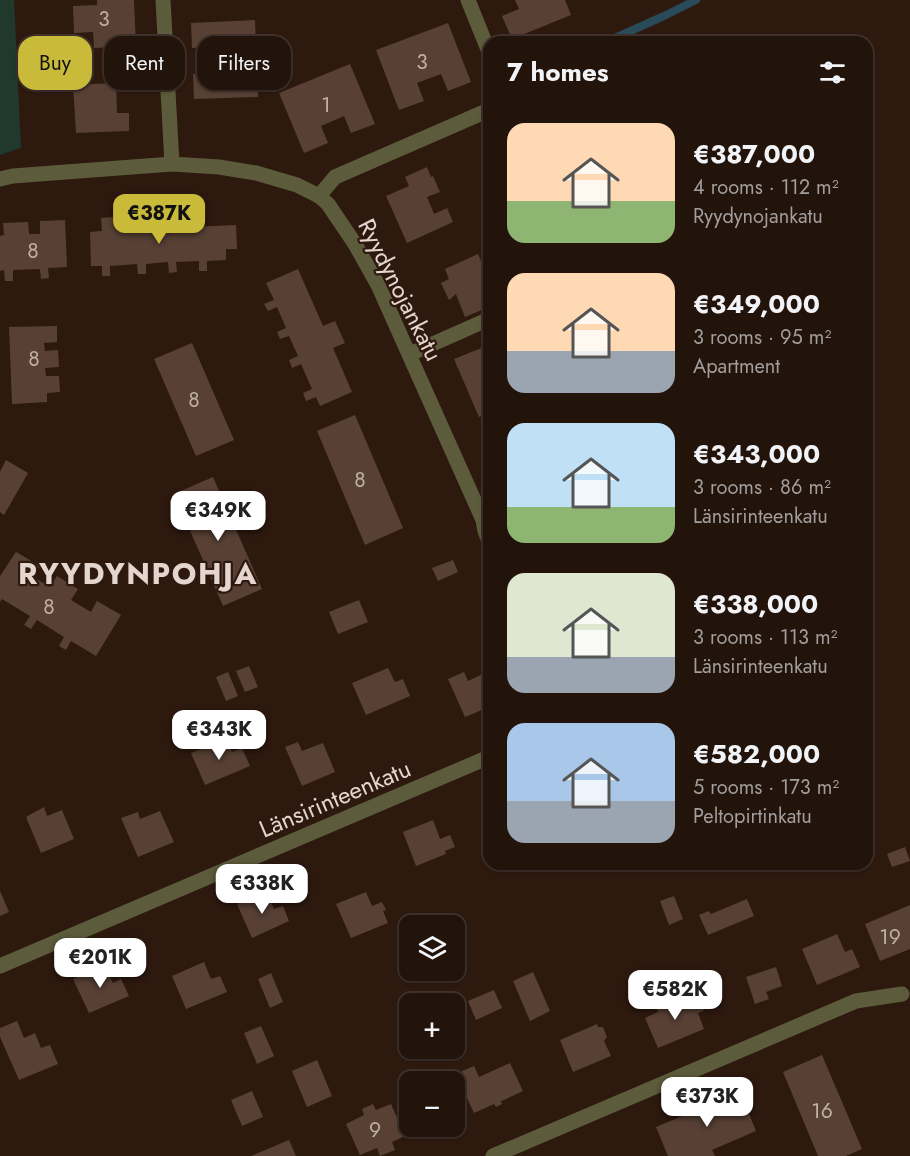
<!DOCTYPE html>
<meta charset="utf-8">
<style>
:root{--surface:#22130b;--page:#2e2019;--text:#f1f3f6;--muted:#a29e9d;--line:#3f322c;--accent:#caba3a}
body{margin:0;font-family:Jost,sans-serif;background:var(--page);color:var(--text);height:100vh;display:flex;flex-direction:column;font-size:22px;white-space:nowrap}
*{box-sizing:border-box;margin:0}
p{font-size:20px;color:var(--muted)}
.icon{flex:none;width:33px;height:33px;fill:none;stroke:currentColor;stroke-width:2;stroke-linecap:round;stroke-linejoin:round}
.map{position:relative;flex:1;overflow:hidden}
.details{position:absolute;left:483px;top:36px;width:390px;height:834px;display:flex;flex-direction:column;background:var(--surface);border-radius:18px;box-shadow:0 2px 4px #0004,0 0 0 2px var(--line)}
.details>*{flex:none}
.guide{position:absolute;left:18px;top:36px;width:375px;height:54px;display:flex;gap:12px}
.buttons{position:absolute;left:399px;top:915px;display:grid;gap:12px}
.buttons a{display:grid;place-items:center;width:66px;height:66px;border-radius:12px;background:var(--surface);box-shadow:0 2px 4px #0004,0 0 0 2px var(--line);font-size:30px}
.price{position:absolute;translate:-50% -51px;padding:0 14px;border-radius:12px;background:#fff;color:#222;font-size:20px;line-height:39px;filter:drop-shadow(0 2px 3px #0008)}
.price::after{content:'';position:absolute;left:50%;top:36px;width:18px;height:14px;margin-left:-9px;background:inherit;clip-path:polygon(0 0,100% 0,50% 100%)}
.price.on{background:var(--accent);color:#111}
ul{padding:0;list-style:none}
li{display:flex;align-items:center;gap:18px;height:150px;padding:0 24px}
li span{display:grid;place-items:center;flex:none;width:168px;height:120px;border-radius:18px;color:#555}
li>.icon{margin-inline-start:auto}
span .icon{width:72px;height:72px;fill:#fffc;stroke-width:1}
li b{font-size:26px}
h2{display:flex;justify-content:space-between;align-items:center;height:72px;padding:0 24px;font-size:26px}
.tag{padding:0 21px;border-radius:18px;background:var(--surface);box-shadow:0 2px 4px #0004,0 0 0 2px var(--line);font-size:21px;line-height:54px}
.tag.on{background:var(--accent);color:#111}
.map>svg:first-child{display:block}
.green{fill:#21382c}
.lines{fill:none;stroke-linecap:round;stroke-linejoin:round}
.stream{stroke:#294a59;stroke-width:8}
.building{fill:#584035}
.minor{stroke:#5c5b3b;stroke-width:15}
.labels{text-anchor:middle;stroke-width:4.5;stroke-linejoin:round;paint-order:stroke}
.number-label{font-size:21px;fill:#c1b0a8}
.street-label{font-size:24px;fill:#e4d5ce;stroke:#2e190f}
.district-label{font-size:30px;font-weight:bold;letter-spacing:1.5px;fill:#e4d5ce;stroke:#2e190f}
</style>
<div class="map">
<svg width="910" height="1156" viewBox="0 0 910 1156">
<rect width="100%" height="100%" fill="#2e190f"/>
<!-- green -->
<path class="green" d="M 0,0 L 14,0 L 21,148 L 0,155 Z"/>
<g class="lines">
<!-- stream -->
<path class="stream" d="M 606,42 L 664,16 L 696,0"/>
</g>
<!-- building -->
<g class="building">
<path d="M 97,0 L 134,0 L 136,46 L 94,48 L 93,32 L 74,33 L 73,6 L 97,5 Z"/>
<path d="M 515,0 L 565,0 L 571,15 L 512,39 L 502,16 L 519,9 Z"/>
<path d="M 255,20 L 258,97 L 194,99 L 193,74 L 211,73 L 210,47 L 192,48 L 191,23 Z"/>
<path d="M 448,23 L 471,82 L 448,91 L 441,74 L 417,83 L 424,101 L 399,110 L 376,50 Z"/>
<path d="M 350,64 L 375,124 L 351,133 L 344,116 L 321,126 L 328,143 L 304,153 L 279,93 Z"/>
<path d="M 116,83 L 117,113 L 129,113 L 129,131 L 76,133 L 73,85 Z"/>
<path d="M 427,167 L 431,177 L 433,176 L 440,192 L 427,197 L 434,214 L 447,208 L 453,222 L 407,243 L 386,196 L 409,186 L 405,177 Z"/>
<path d="M 126,216 L 126,230 L 236,225 L 237,249 L 226,249 L 226,260 L 207,261 L 207,271 L 199,271 L 199,261 L 176,262 L 177,272 L 169,273 L 168,262 L 146,264 L 146,274 L 138,274 L 137,264 L 110,266 L 110,276 L 102,276 L 102,266 L 91,266 L 90,232 L 102,231 L 101,218 Z"/>
<path d="M 65,220 L 67,267 L 48,268 L 49,278 L 41,279 L 40,269 L 13,270 L 13,281 L 5,281 L 4,270 L 0,271 L 0,236 L 4,235 L 3,223 L 28,222 L 29,234 L 40,234 L 40,221 Z"/>
<path d="M 478,254 L 489,279 L 489,307 L 465,317 L 456,294 L 449,300 L 441,283 L 449,279 L 445,269 Z"/>
<path d="M 298,269 L 323,326 L 335,321 L 345,343 L 333,348 L 352,392 L 320,406 L 316,397 L 306,401 L 303,393 L 312,389 L 301,364 L 292,368 L 289,360 L 298,356 L 289,336 L 280,339 L 277,332 L 286,328 L 277,307 L 268,311 L 264,304 L 274,300 L 266,283 Z"/>
<path d="M 57,326 L 57,342 L 44,343 L 45,351 L 58,350 L 59,367 L 45,368 L 46,376 L 59,376 L 60,392 L 47,393 L 47,402 L 12,404 L 9,327 Z"/>
<path d="M 192,343 L 234,440 L 196,456 L 154,359 Z"/>
<path d="M 489,345 L 489,413 L 479,417 L 454,359 Z"/>
<path d="M 355,415 L 403,528 L 365,545 L 317,431 Z"/>
<path d="M 6,460 L 28,473 L 4,515 L 0,512 L 0,472 Z"/>
<path d="M 213,477 L 262,589 L 223,606 L 174,494 Z"/>
<path d="M 16,552 L 40,566 L 33,577 L 50,587 L 57,576 L 78,589 L 71,600 L 91,612 L 97,601 L 121,615 L 96,656 L 71,641 L 66,650 L 59,646 L 64,637 L 37,620 L 31,629 L 24,625 L 30,616 L 2,599 L 0,602 L 0,576 Z"/>
<path d="M 453,560 L 458,572 L 438,581 L 432,568 Z"/>
<path d="M 359,600 L 368,622 L 338,634 L 329,612 Z"/>
<path d="M 249,666 L 258,687 L 245,692 L 236,671 Z"/>
<path d="M 388,668 L 395,682 L 403,679 L 410,696 L 366,715 L 352,683 Z"/>
<path d="M 228,672 L 238,696 L 226,701 L 216,677 Z"/>
<path d="M 464,672 L 468,681 L 485,673 L 489,682 L 489,707 L 465,717 L 448,679 Z"/>
<path d="M 227,739 L 232,752 L 242,748 L 250,766 L 205,785 L 191,753 Z"/>
<path d="M 298,742 L 302,751 L 323,743 L 335,772 L 302,786 L 285,747 Z"/>
<path d="M 44,807 L 47,816 L 62,810 L 74,839 L 41,853 L 26,817 Z"/>
<path d="M 160,811 L 174,842 L 138,857 L 121,818 L 138,812 L 140,819 Z"/>
<path d="M 433,820 L 440,839 L 450,835 L 455,847 L 445,851 L 446,854 L 416,866 L 403,832 Z"/>
<path d="M 905,847 L 910,861 L 892,867 L 887,854 Z"/>
<path d="M 0,891 L 9,912 L 0,916 Z"/>
<path d="M 266,891 L 274,909 L 283,906 L 289,921 L 252,938 L 237,904 Z"/>
<path d="M 366,892 L 372,906 L 382,902 L 386,910 L 383,911 L 388,923 L 351,938 L 336,904 Z"/>
<path d="M 674,896 L 683,919 L 669,925 L 660,901 Z"/>
<path d="M 747,899 L 754,916 L 708,935 L 699,915 L 709,911 L 711,914 Z"/>
<path d="M 910,905 L 910,949 L 880,961 L 865,924 Z"/>
<path d="M 837,934 L 845,952 L 852,949 L 860,967 L 817,985 L 802,949 Z"/>
<path d="M 204,962 L 211,979 L 220,976 L 227,992 L 186,1009 L 172,976 Z"/>
<path d="M 104,965 L 113,983 L 121,979 L 129,996 L 89,1013 L 73,979 Z"/>
<path d="M 776,967 L 782,986 L 766,992 L 769,999 L 755,1004 L 746,977 Z"/>
<path d="M 533,972 L 550,1011 L 530,1021 L 513,981 Z"/>
<path d="M 271,973 L 283,1002 L 270,1008 L 258,979 Z"/>
<path d="M 494,990 L 502,1008 L 476,1020 L 468,1001 Z"/>
<path d="M 670,998 L 673,1006 L 691,998 L 693,1001 L 699,998 L 704,1011 L 698,1013 L 704,1029 L 658,1048 L 645,1018 L 658,1012 L 655,1004 Z"/>
<path d="M 17,1021 L 24,1038 L 35,1033 L 41,1048 L 50,1045 L 58,1064 L 19,1080 L 0,1037 L 0,1028 Z"/>
<path d="M 597,1024 L 598,1027 L 603,1027 L 607,1037 L 604,1041 L 611,1056 L 573,1072 L 560,1040 Z"/>
<path d="M 261,1026 L 274,1056 L 257,1064 L 244,1033 Z"/>
<path d="M 822,1055 L 862,1149 L 846,1156 L 818,1156 L 783,1072 Z"/>
<path d="M 317,1060 L 332,1096 L 307,1107 L 292,1071 Z"/>
<path d="M 510,1063 L 523,1091 L 504,1100 L 501,1101 L 502,1104 L 496,1107 L 494,1104 L 474,1113 L 461,1085 L 467,1082 L 462,1071 L 474,1066 L 479,1077 Z"/>
<path d="M 252,1091 L 263,1117 L 242,1126 L 231,1100 Z"/>
<path d="M 740,1092 L 756,1131 L 712,1150 L 715,1156 L 668,1156 L 656,1127 Z"/>
<path d="M 373,1104 L 376,1110 L 391,1104 L 405,1136 L 392,1142 L 395,1150 L 380,1156 L 377,1148 L 360,1155 L 346,1124 L 364,1115 L 362,1109 Z"/>
<path d="M 289,1140 L 296,1156 L 251,1156 Z"/>
</g>
<g class="lines">
<!-- minor -->
<g class="minor">
<path d="M 163,0 L 172,164"/>
<path d="M 468,0 L 489,52"/>
<path d="M 0,179 L 13,176 L 172,164 L 219,167 L 256,173 L 297,185 L 319,196 L 328,204 L 355,244 L 378,285 L 483,520 L 485,531 L 489,542"/>
<path d="M 319,196 L 335,177 L 482,113 L 489,109"/>
<path d="M 410,354 L 489,319"/>
<path d="M 0,966 L 489,757"/>
<path d="M 493,1156 L 856,1001 L 902,994"/>
</g>
</g>
<g class="labels">
<!-- number labels -->
<g class="number-label">
<text x="104" y="26">3</text>
<text x="422" y="69">3</text>
<text x="326" y="112">1</text>
<text x="33" y="258">8</text>
<text x="34" y="366">8</text>
<text x="194" y="407">8</text>
<text x="360" y="487">8</text>
<text x="49" y="614">8</text>
<text x="890" y="944">19</text>
<text x="822" y="1118">16</text>
<text x="375" y="1137">9</text>
</g>
<!-- street labels -->
<g class="street-label">
<text transform="translate(400 290) rotate(63)" y="8">Ryydynojankatu</text>
<text transform="translate(335 799) rotate(-23)" y="8">Länsirinteenkatu</text>
</g>
<!-- district labels -->
<g class="district-label">
<text x="138" y="584">RYYDYNPOHJA</text>
</g>
</g>
</svg>
<div class="buttons">
<a><svg class="icon" aria-label="layers" viewBox="0 0 24 24"><path d="M12 4l9 5-9 5-9-5zM3 14l9 5 9-5"/></svg></a>
<a>+</a>
<a>−</a>
</div>
<b class="price on" style="left:159px;top:245px">€387K</b>
<b class="price" style="left:218px;top:542px">€349K</b>
<b class="price" style="left:219px;top:761px">€343K</b>
<b class="price" style="left:262px;top:915px">€338K</b>
<b class="price" style="left:100px;top:989px">€201K</b>
<b class="price" style="left:675px;top:1021px">€582K</b>
<b class="price" style="left:707px;top:1128px">€373K</b>
<div class="guide">
<a class="tag on">Buy</a>
<a class="tag">Rent</a>
<a class="tag">Filters</a>
</div>
<section class="details">
<h2>7 homes<svg class="icon" aria-label="filters" viewBox="0 0 24 24"><path d="M4 7h16M4 17h16"/><circle cx="9" cy="7" r="2"/><circle cx="15" cy="17" r="2"/></svg></h2>
<ul>
<li><span style="background:linear-gradient(#ffd9b3 65%,#8fb573 0)"><svg class="icon" aria-label="home" viewBox="0 0 24 24"><path d="M3 11l9-7 9 7M6 9v11h12V9"/></svg></span><div><b>€387,000</b><p>4 rooms · 112 m²</p><p>Ryydynojankatu</p></div></li>
<li><span style="background:linear-gradient(#ffd9b3 65%,#9aa5b1 0)"><svg class="icon" aria-label="home" viewBox="0 0 24 24"><path d="M3 11l9-7 9 7M6 9v11h12V9"/></svg></span><div><b>€349,000</b><p>3 rooms · 95 m²</p><p>Apartment</p></div></li>
<li><span style="background:linear-gradient(#bfe0f5 70%,#8fb573 0)"><svg class="icon" aria-label="home" viewBox="0 0 24 24"><path d="M3 11l9-7 9 7M6 9v11h12V9"/></svg></span><div><b>€343,000</b><p>3 rooms · 86 m²</p><p>Länsirinteenkatu</p></div></li>
<li><span style="background:linear-gradient(#dfe7d0 70%,#9aa5b1 0)"><svg class="icon" aria-label="home" viewBox="0 0 24 24"><path d="M3 11l9-7 9 7M6 9v11h12V9"/></svg></span><div><b>€338,000</b><p>3 rooms · 113 m²</p><p>Länsirinteenkatu</p></div></li>
<li><span style="background:linear-gradient(#a9c7e8 65%,#9aa5b1 0)"><svg class="icon" aria-label="home" viewBox="0 0 24 24"><path d="M3 11l9-7 9 7M6 9v11h12V9"/></svg></span><div><b>€582,000</b><p>5 rooms · 173 m²</p><p>Peltopirtinkatu</p></div></li>
</ul>
</section>
</div>
